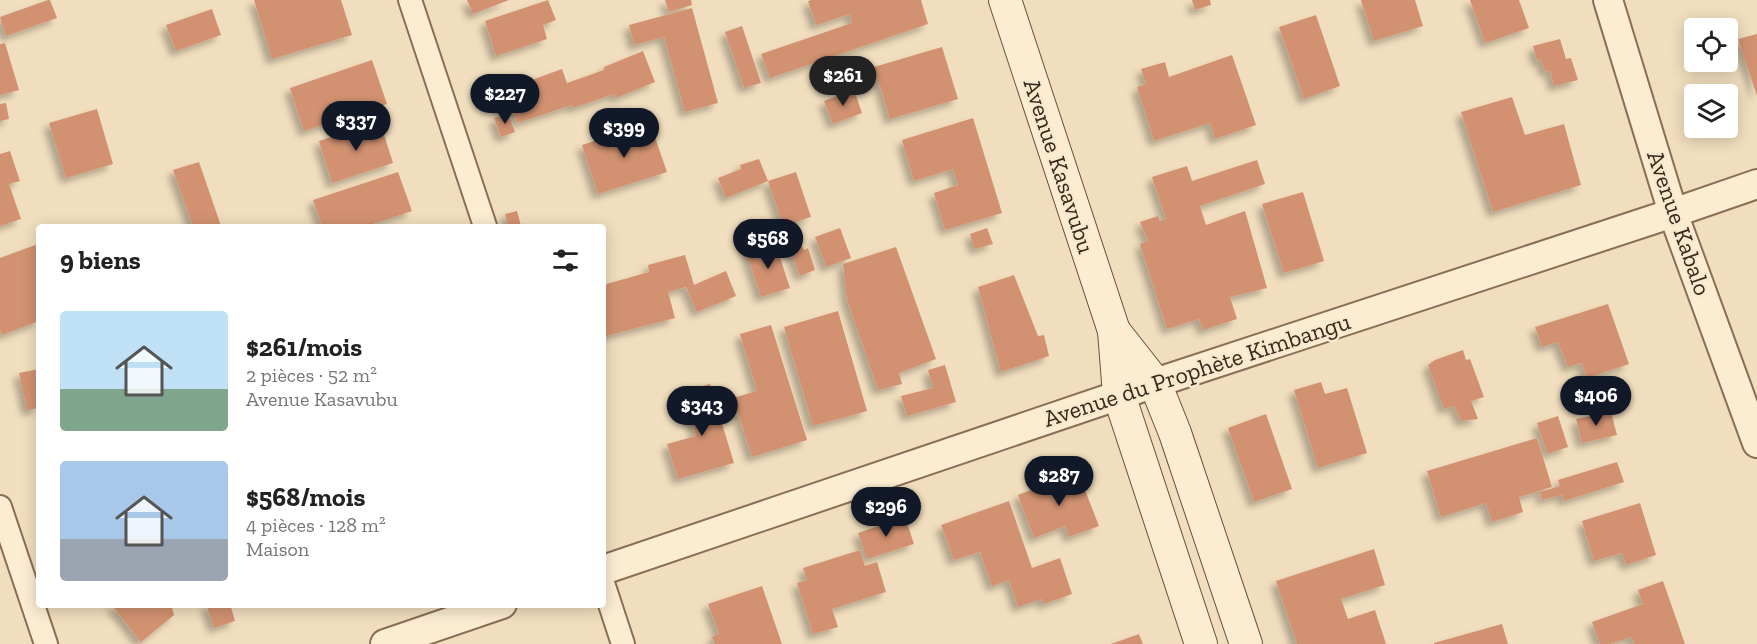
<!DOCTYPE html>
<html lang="fr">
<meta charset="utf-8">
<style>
:root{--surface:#fff;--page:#f2f2f2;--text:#222;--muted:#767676;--accent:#111827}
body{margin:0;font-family:"Zilla Slab",serif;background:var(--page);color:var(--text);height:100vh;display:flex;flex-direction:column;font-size:22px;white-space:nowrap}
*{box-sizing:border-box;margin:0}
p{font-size:20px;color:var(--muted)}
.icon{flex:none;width:33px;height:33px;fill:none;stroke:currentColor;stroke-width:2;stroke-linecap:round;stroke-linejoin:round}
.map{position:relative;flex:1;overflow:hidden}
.panel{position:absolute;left:36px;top:224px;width:570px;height:384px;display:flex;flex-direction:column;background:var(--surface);border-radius:6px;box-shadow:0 3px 15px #0003}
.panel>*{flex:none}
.fabs{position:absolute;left:1684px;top:18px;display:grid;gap:12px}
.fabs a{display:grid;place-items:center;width:54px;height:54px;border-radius:6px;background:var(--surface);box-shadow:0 3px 15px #0003;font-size:30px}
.price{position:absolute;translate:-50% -51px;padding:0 14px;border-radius:21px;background:var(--accent);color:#fff;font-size:20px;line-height:39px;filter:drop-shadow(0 2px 3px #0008)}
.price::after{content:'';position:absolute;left:50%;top:36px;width:18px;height:14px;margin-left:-9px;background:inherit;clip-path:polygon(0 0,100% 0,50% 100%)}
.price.current{background:#222;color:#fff}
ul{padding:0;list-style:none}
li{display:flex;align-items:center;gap:18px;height:150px;padding:0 24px}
li span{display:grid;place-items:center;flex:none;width:168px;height:120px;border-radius:6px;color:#555}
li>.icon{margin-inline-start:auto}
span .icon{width:72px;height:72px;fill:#fffc;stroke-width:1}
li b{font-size:26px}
h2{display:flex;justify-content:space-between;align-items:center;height:72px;padding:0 24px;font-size:26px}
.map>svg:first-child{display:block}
.building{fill:#d29271;filter:url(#shadow)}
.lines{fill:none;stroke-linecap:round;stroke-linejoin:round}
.minor-casing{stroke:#8a6e56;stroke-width:26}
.tertiary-casing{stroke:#8a6e56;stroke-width:32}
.secondary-casing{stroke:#6c4f39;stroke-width:34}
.minor{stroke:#fbecd2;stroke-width:22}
.tertiary{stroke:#fbecd2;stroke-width:28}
.secondary{stroke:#fbecd2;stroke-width:32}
.labels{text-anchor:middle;stroke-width:5;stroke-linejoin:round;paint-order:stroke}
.street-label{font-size:24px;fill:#38271b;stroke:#f8e9ce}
</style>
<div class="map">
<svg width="1757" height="644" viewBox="0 0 1757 644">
<defs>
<filter id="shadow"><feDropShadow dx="-5.5" dy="5.5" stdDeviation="3" flood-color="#0004"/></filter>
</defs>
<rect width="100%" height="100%" fill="#f1debe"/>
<!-- building -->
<g class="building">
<path d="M 48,0 L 50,0 L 57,18 L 6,36 L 0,17 Z"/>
<path d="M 254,0 L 341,0 L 352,35 L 272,59 Z"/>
<path d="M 467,0 L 509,0 L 473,14 Z"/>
<path d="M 548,0 L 556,20 L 543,25 L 547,39 L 496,56 L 485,21 Z"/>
<path d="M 665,0 L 691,0 L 692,5 L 669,12 Z"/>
<path d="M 811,0 L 921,0 L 928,24 L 770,78 L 761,54 L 852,23 L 850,14 L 816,25 L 808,1 Z"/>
<path d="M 1192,0 L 1210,0 L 1211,5 L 1195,10 Z"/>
<path d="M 1361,0 L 1415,0 L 1423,26 L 1374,41 Z"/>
<path d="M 1470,0 L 1519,0 L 1529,28 L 1485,43 Z"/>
<path d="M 692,8 L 718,103 L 685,112 L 664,37 L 634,45 L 629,25 Z"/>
<path d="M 212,9 L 221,35 L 176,51 L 166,25 Z"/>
<path d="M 1316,15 L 1340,86 L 1304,99 L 1279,27 Z"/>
<path d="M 742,26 L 761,83 L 744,88 L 725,32 Z"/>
<path d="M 1757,34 L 1757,96 L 1738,39 Z"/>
<path d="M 1560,39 L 1566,59 L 1571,58 L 1578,80 L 1554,86 L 1550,70 L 1545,72 L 1541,60 L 1537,61 L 1533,46 Z"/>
<path d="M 5,43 L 19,90 L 0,95 L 0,44 Z"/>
<path d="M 942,47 L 958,99 L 890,119 L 874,67 Z"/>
<path d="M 643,51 L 655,82 L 616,98 L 614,94 L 573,108 L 572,105 L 517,123 L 511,107 L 500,111 L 493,94 L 562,69 L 567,83 L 604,70 L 604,67 Z"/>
<path d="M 1232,55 L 1256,125 L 1215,139 L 1210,123 L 1154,141 L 1137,87 L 1146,84 L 1141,69 L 1165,62 L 1169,77 Z"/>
<path d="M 372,60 L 387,104 L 304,131 L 290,88 Z"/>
<path d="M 854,90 L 862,113 L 833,124 L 824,101 Z"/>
<path d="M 1512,97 L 1525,135 L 1564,124 L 1581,185 L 1493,212 L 1461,112 Z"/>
<path d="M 6,103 L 9,119 L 0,121 L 0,104 Z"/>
<path d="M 97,109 L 113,164 L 66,178 L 49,123 Z"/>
<path d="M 508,113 L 515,132 L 501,137 L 494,118 Z"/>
<path d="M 973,118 L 1002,213 L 945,230 L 934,193 L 958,185 L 953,169 L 914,181 L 902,140 Z"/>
<path d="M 380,122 L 393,163 L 332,183 L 319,141 Z"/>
<path d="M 650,123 L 667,172 L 598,194 L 582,145 Z"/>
<path d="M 10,151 L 20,181 L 9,184 L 21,219 L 0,226 L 0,154 Z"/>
<path d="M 759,159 L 768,181 L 726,198 L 718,178 L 741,169 L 740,165 Z"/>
<path d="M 1257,160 L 1265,184 L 1200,206 L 1206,225 L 1245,211 L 1267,288 L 1230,297 L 1237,319 L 1203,330 L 1199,319 L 1167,329 L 1140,244 L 1148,241 L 1140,222 L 1158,216 L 1160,221 L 1166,219 L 1152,177 L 1187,166 L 1192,181 Z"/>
<path d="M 199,162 L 221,226 L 193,226 L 173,170 Z"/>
<path d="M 398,172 L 412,211 L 367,226 L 322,226 L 313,200 Z"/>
<path d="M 796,172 L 811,217 L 783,226 L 768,181 Z"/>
<path d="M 1303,192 L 1324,261 L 1284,273 L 1262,204 Z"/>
<path d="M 517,211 L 521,226 L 508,226 L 505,214 Z"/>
<path d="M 840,228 L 851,258 L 826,267 L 815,237 Z"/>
<path d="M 987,228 L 993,244 L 975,249 L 970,234 Z"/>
<path d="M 775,242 L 790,288 L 761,297 L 746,251 Z"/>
<path d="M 800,242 L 804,250 L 808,248 L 815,270 L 800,276 L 789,246 Z"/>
<path d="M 38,244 L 39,321 L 2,335 L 0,330 L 0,258 Z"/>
<path d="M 896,247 L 936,359 L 899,373 L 902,384 L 878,390 L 847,300 L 843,264 Z"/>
<path d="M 685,255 L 694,285 L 726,271 L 736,296 L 697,312 L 686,287 L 668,292 L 675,318 L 606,336 L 603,324 L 603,285 L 649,272 L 648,265 Z"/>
<path d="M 1014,275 L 1038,336 L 1044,335 L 1049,356 L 1001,372 L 978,287 Z"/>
<path d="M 1608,304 L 1629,364 L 1587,378 L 1582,363 L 1568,367 L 1558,342 L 1542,347 L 1535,327 Z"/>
<path d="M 838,311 L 867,411 L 813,426 L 784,327 Z"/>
<path d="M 771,325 L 807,440 L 752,457 L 733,398 L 757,391 L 740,334 Z"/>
<path d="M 1463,350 L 1466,360 L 1470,359 L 1484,397 L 1471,401 L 1478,419 L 1461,421 L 1454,406 L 1444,409 L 1428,365 L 1435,360 Z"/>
<path d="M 945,365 L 956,402 L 907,416 L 901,396 L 933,388 L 928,370 Z"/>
<path d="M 39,369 L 39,408 L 27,410 L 19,373 Z"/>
<path d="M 1321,382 L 1325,394 L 1347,388 L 1367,453 L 1318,468 L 1294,390 Z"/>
<path d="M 710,384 L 734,463 L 678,479 L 667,444 L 696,436 L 683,392 Z"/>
<path d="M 1611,412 L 1617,435 L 1582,443 L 1576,419 Z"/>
<path d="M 1266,414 L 1292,489 L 1254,502 L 1228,428 Z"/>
<path d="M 1558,416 L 1568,447 L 1547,454 L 1537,423 Z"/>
<path d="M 1537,438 L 1552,487 L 1519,497 L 1523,512 L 1492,522 L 1486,503 L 1441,517 L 1427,471 Z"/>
<path d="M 1617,462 L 1624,482 L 1564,501 L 1562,495 L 1542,500 L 1540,492 L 1560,486 L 1558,480 Z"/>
<path d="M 1078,472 L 1099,526 L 1069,537 L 1065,526 L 1034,538 L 1018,495 Z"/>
<path d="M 1009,501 L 1032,568 L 1060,558 L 1072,594 L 1044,604 L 1041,599 L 1018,607 L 1009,580 L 992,586 L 980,552 L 954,560 L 941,525 Z"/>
<path d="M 1640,503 L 1656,555 L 1626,565 L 1622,553 L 1594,561 L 1582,521 Z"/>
<path d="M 905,517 L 914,544 L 867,559 L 858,533 Z"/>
<path d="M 1374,549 L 1385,585 L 1341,599 L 1348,619 L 1375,610 L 1386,644 L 1297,644 L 1276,581 Z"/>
<path d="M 860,550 L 865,566 L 877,562 L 886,592 L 832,609 L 838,627 L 813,634 L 797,583 L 807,580 L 803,568 Z"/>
<path d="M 1663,581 L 1685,644 L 1634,644 L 1631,637 L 1610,644 L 1600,644 L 1592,622 L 1643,604 L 1638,590 Z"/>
<path d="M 762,586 L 782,644 L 715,644 L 712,637 L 719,634 L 708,604 Z"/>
<path d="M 111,604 L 171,604 L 174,615 L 141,642 Z"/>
<path d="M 206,604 L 230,604 L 235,621 L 214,628 Z"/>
<path d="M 1502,624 L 1508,644 L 1434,644 L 1434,643 Z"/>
<path d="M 1139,634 L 1143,644 L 1111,644 Z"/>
</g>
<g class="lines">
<defs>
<g id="minor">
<path d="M 410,0 L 485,226"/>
<path d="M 0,507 L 46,644"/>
<path d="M 603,583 L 623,644"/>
</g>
<g id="tertiary">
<path d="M 1608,0 L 1673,213 L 1757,443"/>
<path d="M 603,570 L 1155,383 L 1673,213 L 1757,184"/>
<path d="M 385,644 L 502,604"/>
</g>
<g id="secondary">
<path d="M 1005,0 L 1114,331 L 1119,395 L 1201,644"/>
<path d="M 1114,331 L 1155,383 L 1175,433 L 1246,644"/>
</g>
</defs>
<!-- minor casing -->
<use href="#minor" class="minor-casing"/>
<!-- tertiary casing -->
<use href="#tertiary" class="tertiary-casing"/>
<!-- secondary casing -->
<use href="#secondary" class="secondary-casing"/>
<!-- minor -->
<use href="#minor" class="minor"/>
<!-- tertiary -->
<use href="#tertiary" class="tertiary"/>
<!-- secondary -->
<use href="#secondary" class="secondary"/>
</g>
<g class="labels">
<!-- street labels -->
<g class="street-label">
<text transform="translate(1059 166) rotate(72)" y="8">Avenue Kasavubu</text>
<text transform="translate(1679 223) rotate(71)" y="8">Avenue Kabalo</text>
<text transform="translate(1197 370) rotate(-18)" y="8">Avenue du Prophète Kimbangu</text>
</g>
</g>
</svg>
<div class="fabs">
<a><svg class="icon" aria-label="locate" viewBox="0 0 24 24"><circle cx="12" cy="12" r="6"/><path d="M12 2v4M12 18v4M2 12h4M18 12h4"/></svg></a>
<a><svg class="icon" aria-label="layers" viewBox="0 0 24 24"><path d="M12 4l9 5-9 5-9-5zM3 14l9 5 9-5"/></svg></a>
</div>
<b class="price current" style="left:843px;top:107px">$261</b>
<b class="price" style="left:505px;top:125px">$227</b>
<b class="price" style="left:356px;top:152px">$337</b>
<b class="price" style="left:624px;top:159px">$399</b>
<b class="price" style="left:768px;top:270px">$568</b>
<b class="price" style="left:1596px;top:427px">$406</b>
<b class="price" style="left:702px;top:437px">$343</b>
<b class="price" style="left:1059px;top:507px">$287</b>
<b class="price" style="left:886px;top:538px">$296</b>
<section class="panel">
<h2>9 biens<svg class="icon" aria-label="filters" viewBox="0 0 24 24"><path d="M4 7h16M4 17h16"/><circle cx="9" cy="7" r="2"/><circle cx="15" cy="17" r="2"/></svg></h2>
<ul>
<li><span style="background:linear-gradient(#bfe0f5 65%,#7fa58c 0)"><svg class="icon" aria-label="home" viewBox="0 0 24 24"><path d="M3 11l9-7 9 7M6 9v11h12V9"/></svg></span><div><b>$261/mois</b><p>2 pièces · 52 m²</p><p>Avenue Kasavubu</p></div></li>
<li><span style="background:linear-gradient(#a9c7e8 65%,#9aa5b1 0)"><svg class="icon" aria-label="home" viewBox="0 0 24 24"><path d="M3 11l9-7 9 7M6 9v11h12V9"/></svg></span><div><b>$568/mois</b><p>4 pièces · 128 m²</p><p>Maison</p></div></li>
</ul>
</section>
</div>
